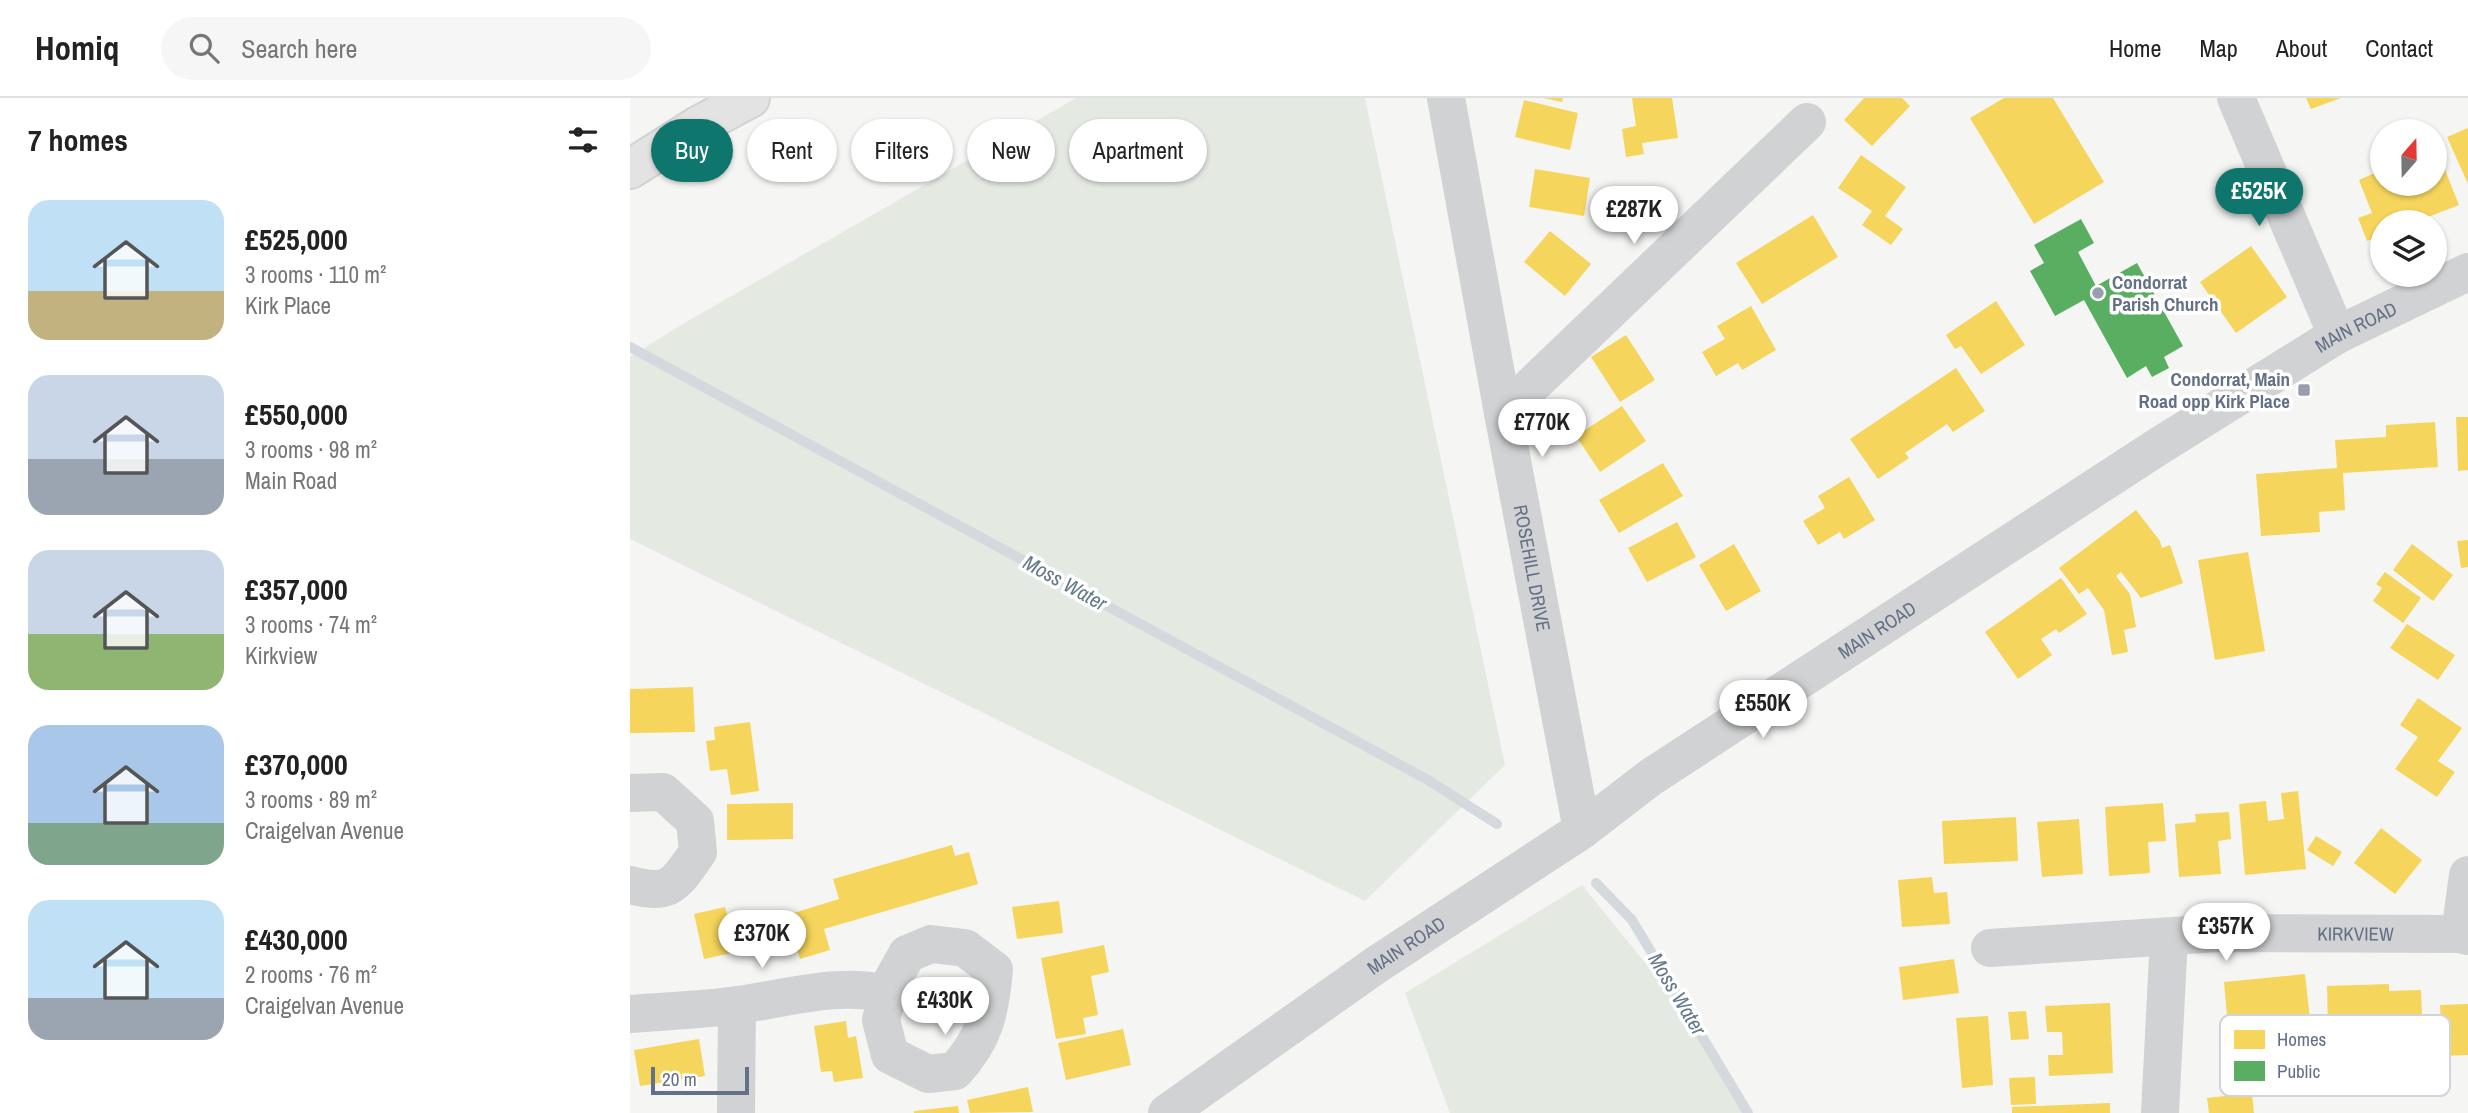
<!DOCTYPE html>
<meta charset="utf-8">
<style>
:root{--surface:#fff;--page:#f6f6f6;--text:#222;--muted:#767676;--line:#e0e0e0;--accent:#0f766e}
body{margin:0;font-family:"Archivo Narrow",sans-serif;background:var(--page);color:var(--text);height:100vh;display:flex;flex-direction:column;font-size:26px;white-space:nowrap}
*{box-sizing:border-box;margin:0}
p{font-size:23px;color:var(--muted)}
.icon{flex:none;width:38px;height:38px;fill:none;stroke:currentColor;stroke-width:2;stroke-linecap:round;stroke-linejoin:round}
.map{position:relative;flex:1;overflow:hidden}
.panel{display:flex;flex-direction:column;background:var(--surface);width:630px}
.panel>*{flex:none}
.hud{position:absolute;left:21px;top:21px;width:665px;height:63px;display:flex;gap:14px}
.needle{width:46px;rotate:20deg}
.fabs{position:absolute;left:1740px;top:21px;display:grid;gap:14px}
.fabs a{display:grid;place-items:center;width:77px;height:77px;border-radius:50%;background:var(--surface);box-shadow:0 2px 5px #0004;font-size:35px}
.scale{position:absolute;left:21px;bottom:18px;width:98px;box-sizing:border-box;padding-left:7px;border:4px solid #647087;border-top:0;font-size:19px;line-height:24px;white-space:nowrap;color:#647087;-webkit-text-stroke:5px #fff;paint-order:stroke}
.price{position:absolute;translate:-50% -60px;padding:0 16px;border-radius:24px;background:#fff;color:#222;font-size:23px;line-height:46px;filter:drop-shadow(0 2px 4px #0008)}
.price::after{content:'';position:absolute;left:50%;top:42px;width:21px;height:16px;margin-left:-10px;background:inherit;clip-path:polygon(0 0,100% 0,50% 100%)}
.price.current{background:var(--accent);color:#fff}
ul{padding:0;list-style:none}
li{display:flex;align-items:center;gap:21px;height:175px;padding:0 28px}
li span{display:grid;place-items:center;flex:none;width:196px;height:140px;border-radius:21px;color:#555}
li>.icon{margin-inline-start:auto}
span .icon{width:84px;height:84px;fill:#fffc;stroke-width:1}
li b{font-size:30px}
h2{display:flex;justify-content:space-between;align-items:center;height:84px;padding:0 28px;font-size:30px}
.pill{padding:0 24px;border-radius:32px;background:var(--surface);box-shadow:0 2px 5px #0004;font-size:24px;line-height:63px}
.pill.current{background:var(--accent);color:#fff}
header{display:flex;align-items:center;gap:42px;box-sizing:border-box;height:98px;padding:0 35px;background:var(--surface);border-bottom:2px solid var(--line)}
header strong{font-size:33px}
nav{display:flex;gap:38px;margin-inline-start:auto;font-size:24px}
.search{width:490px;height:63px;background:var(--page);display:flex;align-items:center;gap:18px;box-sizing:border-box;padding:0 24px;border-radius:38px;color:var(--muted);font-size:26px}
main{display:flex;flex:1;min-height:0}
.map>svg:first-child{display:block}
.green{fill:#e4e9e2}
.homes{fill:#f6d55c}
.public{fill:#5aae61}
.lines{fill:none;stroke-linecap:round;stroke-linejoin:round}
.stream{stroke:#d3d9dd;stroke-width:10}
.highway-casing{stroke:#d1d3d3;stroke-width:42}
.minor{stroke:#d1d2d3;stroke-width:38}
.highway{stroke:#e3e3e4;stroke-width:38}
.poi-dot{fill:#979fad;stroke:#fff;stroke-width:2.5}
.labels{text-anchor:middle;stroke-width:7;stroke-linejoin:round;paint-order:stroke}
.poi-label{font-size:19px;font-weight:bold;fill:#647087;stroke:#fff;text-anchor:start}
.street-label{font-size:19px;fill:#647087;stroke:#fff}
.water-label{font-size:21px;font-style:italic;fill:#64798a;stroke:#fff}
.key{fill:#fff;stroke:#d0d4db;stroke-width:2}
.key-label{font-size:19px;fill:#647087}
</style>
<header>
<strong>Homiq</strong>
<div class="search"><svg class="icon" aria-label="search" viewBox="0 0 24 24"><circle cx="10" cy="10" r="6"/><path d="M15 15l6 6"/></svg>Search here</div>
<nav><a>Home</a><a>Map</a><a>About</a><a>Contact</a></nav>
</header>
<main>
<section class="panel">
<h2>7 homes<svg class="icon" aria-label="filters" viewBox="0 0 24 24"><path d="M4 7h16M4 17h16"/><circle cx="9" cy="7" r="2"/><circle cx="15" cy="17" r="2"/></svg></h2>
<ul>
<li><span style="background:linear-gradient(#bfe0f5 65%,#c2b280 0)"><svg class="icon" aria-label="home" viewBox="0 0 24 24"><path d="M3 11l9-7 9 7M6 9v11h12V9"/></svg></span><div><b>£525,000</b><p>3 rooms · 110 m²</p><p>Kirk Place</p></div></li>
<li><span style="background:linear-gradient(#c9d6e8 60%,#9aa5b1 0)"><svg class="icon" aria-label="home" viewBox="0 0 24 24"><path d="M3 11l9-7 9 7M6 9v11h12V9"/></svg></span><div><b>£550,000</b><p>3 rooms · 98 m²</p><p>Main Road</p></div></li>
<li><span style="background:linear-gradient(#c9d6e8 60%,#8fb573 0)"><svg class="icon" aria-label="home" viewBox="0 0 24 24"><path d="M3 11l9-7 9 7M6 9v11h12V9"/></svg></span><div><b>£357,000</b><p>3 rooms · 74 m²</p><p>Kirkview</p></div></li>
<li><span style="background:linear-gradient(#a9c7e8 70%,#7fa58c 0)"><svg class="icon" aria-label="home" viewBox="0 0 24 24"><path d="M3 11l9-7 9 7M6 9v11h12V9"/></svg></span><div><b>£370,000</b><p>3 rooms · 89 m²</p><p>Craigelvan Avenue</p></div></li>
<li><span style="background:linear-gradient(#bfe0f5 70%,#9aa5b1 0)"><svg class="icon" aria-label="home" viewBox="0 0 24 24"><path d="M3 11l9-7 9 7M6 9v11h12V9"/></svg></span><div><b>£430,000</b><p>2 rooms · 76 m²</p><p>Craigelvan Avenue</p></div></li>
</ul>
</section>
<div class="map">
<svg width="1838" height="1015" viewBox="0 0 1838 1015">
<rect width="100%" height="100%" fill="#f5f6f4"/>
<!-- green -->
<g class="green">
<path d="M 446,0 L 735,0 L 875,667 L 735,803 L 0,441 L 0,259 L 51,227 Z"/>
<path d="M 952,787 L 1069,931 L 1113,1015 L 820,1015 L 775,895 Z"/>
</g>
<!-- homes -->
<g class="homes">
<path d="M 913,0 L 933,0 L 932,4 Z"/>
<path d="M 1002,0 L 1042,0 L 1048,40 L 1012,45 L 1014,56 L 996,59 L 992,31 L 1006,28 Z"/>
<path d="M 1234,0 L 1272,0 L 1280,8 L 1242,48 L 1214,22 Z"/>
<path d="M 1374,0 L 1423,0 L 1474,84 L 1404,126 L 1340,20 Z"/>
<path d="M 1676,0 L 1711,0 L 1681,11 Z"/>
<path d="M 894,2 L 948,15 L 940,52 L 885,39 Z"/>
<path d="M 1838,30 L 1838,86 L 1817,39 Z"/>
<path d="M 1231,57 L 1276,89 L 1255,118 L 1273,131 L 1261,147 L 1232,127 L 1242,113 L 1208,90 Z"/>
<path d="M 1812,64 L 1829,107 L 1785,124 L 1752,124 L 1752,138 L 1737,143 L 1728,120 L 1742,115 L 1729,82 L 1747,74 L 1753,88 L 1804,86 L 1804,67 Z"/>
<path d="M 905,71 L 960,80 L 954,118 L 899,109 Z"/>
<path d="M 1183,117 L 1208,159 L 1132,206 L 1106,165 Z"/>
<path d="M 920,133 L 961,166 L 935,198 L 894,164 Z"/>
<path d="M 1621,148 L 1657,199 L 1606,235 L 1570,184 Z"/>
<path d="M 1366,203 L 1395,247 L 1351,276 L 1331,248 L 1325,251 L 1316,237 Z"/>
<path d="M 1121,208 L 1146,252 L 1112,272 L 1108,265 L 1086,278 L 1072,254 L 1095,241 L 1087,228 Z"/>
<path d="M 996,237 L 1025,282 L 990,304 L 961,259 Z"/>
<path d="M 1326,270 L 1355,313 L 1323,334 L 1317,326 L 1275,355 L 1279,360 L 1248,381 L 1220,341 Z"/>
<path d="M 992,308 L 1016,343 L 970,374 L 946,338 Z"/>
<path d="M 1826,319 L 1838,319 L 1838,372 L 1828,373 Z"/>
<path d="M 1805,324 L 1808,369 L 1713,375 L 1715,412 L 1689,414 L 1690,434 L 1631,438 L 1626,376 L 1707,370 L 1705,342 L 1756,339 L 1756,327 Z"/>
<path d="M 1033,365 L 1053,398 L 989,435 L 969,402 Z"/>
<path d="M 1219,379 L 1245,422 L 1214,441 L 1210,434 L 1188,447 L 1173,423 L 1195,410 L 1188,398 Z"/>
<path d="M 1506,412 L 1530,443 L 1532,450 L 1540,447 L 1553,485 L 1511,500 L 1491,474 L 1486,478 L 1500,496 L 1506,529 L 1494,532 L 1498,554 L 1482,557 L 1474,512 L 1458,490 L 1449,496 L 1429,470 Z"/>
<path d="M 1047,424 L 1066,459 L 1017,484 L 998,450 Z"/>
<path d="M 1838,442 L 1838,469 L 1831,470 L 1827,443 Z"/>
<path d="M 1104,446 L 1131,493 L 1096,513 L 1069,467 Z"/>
<path d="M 1782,446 L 1823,477 L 1803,503 L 1763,472 Z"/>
<path d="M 1618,454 L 1635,553 L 1585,562 L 1568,462 Z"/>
<path d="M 1755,474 L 1791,500 L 1773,525 L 1743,503 L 1752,490 L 1746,486 Z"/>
<path d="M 1431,480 L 1457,516 L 1429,535 L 1426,531 L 1411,541 L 1422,557 L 1388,581 L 1355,534 Z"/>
<path d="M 1777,526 L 1825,557 L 1808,582 L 1760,550 Z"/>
<path d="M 63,589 L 65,634 L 0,635 L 0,591 Z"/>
<path d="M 1788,600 L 1832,630 L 1808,663 L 1825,674 L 1807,699 L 1765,671 L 1788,639 L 1770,627 Z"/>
<path d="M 120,624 L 129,693 L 101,697 L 97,671 L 80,673 L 76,643 L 85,642 L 84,629 Z"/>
<path d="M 1668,693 L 1676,771 L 1615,777 L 1609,706 L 1636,703 L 1638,723 L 1654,721 L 1651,695 Z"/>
<path d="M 163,705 L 163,741 L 97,742 L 97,706 Z"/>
<path d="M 1533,705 L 1536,743 L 1518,744 L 1520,775 L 1479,778 L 1475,709 Z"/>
<path d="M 1599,714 L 1601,741 L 1588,743 L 1591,776 L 1549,779 L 1545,726 L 1566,724 L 1565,716 Z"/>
<path d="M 1386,719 L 1388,763 L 1314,766 L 1312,723 Z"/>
<path d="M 1449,721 L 1453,776 L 1412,779 L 1407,724 Z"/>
<path d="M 1751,730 L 1792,762 L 1765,796 L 1724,765 Z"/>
<path d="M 1686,738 L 1712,754 L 1703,768 L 1677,752 Z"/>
<path d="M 322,747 L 325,758 L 339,754 L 348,786 L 194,831 L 200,852 L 170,861 L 157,817 L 209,801 L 203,781 Z"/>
<path d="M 1302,779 L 1304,795 L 1317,794 L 1320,826 L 1272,829 L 1268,782 Z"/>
<path d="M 429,803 L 433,835 L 387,841 L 382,809 Z"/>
<path d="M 95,809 L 100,829 L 124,824 L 129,849 L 74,861 L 64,816 Z"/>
<path d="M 474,847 L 479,874 L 461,878 L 468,917 L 453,920 L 456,936 L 426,941 L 411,860 Z"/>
<path d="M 1324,861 L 1329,895 L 1273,902 L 1269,869 Z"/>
<path d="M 1675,876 L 1680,921 L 1598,929 L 1594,884 Z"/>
<path d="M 1759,886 L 1759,893 L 1791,892 L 1792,917 L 1778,918 L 1779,931 L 1698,931 L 1697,888 Z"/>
<path d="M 1480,905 L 1483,975 L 1419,978 L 1418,957 L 1433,957 L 1432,934 L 1417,934 L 1415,908 Z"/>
<path d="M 1838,906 L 1838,957 L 1813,958 L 1810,907 Z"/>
<path d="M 1396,913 L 1399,941 L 1381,942 L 1378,914 Z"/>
<path d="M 1358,918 L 1363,987 L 1332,990 L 1326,920 Z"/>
<path d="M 216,923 L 218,940 L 226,938 L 233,980 L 204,984 L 202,973 L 191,974 L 184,928 Z"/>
<path d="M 493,931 L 501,967 L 436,982 L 428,945 Z"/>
<path d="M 69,941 L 75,978 L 10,988 L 4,952 Z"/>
<path d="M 1405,979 L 1406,1006 L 1381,1007 L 1379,980 Z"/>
<path d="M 398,989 L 403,1014 L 340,1015 L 337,1002 Z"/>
<path d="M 1622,995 L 1624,1015 L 1579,1015 L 1577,1000 Z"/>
<path d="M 1480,1005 L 1480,1015 L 1382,1015 L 1382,1009 Z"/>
<path d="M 328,1008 L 329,1015 L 284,1015 L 284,1013 Z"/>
</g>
<!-- public -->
<path class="public" d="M 1451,121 L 1464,145 L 1448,154 L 1466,188 L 1507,165 L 1553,248 L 1534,259 L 1539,270 L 1522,279 L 1516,268 L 1497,280 L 1454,202 L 1425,218 L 1400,173 L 1414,165 L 1404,147 Z"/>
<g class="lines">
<!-- stream -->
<g class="stream">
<path d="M 0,249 L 798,682 L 867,726"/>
<path d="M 966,785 L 1002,822 L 1118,1015"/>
</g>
<defs>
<path id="highway" d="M 0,71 L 68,28 L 120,0"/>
</defs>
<!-- highway casing -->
<use href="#highway" class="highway-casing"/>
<!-- minor -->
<g class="minor">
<path id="s1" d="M 816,0 L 873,315 L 952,732"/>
<path d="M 1606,0 L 1707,237"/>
<path d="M 873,315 L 1177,24"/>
<path d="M 0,695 L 33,694 L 65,723 L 68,754 C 45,786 42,798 0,787"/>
<path d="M 1830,836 L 1838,777"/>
<path d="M 301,846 L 335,850 L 364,872 C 360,915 355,940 325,973 L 298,976 L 260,957 L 251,922 L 261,885 L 277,856 Z"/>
<path id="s2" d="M 1360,850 L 1589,835 L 1830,836 L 1838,838"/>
<path d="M 0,916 C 36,913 72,912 108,907 C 159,900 207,884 258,896"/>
<path d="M 106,1015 L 107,907"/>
<path id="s3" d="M 537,1015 L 746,867 L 952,732 L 1021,679 L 1529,348 L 1707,237 L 1838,174"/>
<path d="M 1530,1015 L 1539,839"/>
</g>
<!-- highway -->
<use href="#highway" class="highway"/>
</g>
<!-- markers -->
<g class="poi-dot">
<circle cx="1468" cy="195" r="7"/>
<rect x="1667" y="285" width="14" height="14" rx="3.5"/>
</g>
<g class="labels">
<!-- poi labels -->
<g class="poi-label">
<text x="1482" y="191">Condorrat<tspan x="1482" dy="22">Parish Church</tspan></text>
<text x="1660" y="288" text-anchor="end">Condorrat, Main<tspan x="1660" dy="22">Road opp Kirk Place</tspan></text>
</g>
<!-- street labels -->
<g class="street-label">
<text dy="7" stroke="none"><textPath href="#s3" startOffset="1426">MAIN ROAD</textPath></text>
<text dy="7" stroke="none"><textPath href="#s1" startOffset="478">ROSEHILL DRIVE</textPath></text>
<text dy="7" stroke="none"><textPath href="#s3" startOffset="859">MAIN ROAD</textPath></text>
<text dy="7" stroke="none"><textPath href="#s2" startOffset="366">KIRKVIEW</textPath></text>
<text dy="7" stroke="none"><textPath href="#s3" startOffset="292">MAIN ROAD</textPath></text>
</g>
<!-- water labels -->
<g class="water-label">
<text transform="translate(435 485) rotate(29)" y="7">Moss Water</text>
<text transform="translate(1047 896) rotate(59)" y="7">Moss Water</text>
</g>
</g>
<!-- legend -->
<rect x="1590" y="917" width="230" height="81" rx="10" class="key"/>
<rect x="1604" y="932" width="31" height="19" fill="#f6d55c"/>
<rect x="1604" y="963" width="31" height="20" fill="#5aae61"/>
<g class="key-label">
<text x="1647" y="948">Homes</text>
<text x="1647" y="980">Public</text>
</g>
</svg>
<div class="fabs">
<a><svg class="needle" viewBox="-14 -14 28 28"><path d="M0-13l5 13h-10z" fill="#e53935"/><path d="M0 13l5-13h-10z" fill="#767676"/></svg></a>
<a><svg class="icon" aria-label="layers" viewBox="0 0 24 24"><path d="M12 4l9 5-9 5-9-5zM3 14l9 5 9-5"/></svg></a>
</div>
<div class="scale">20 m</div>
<b class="price current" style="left:1629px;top:130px">£525K</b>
<b class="price" style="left:1004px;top:148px">£287K</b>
<b class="price" style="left:912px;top:361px">£770K</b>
<b class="price" style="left:1133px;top:642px">£550K</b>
<b class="price" style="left:1596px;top:865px">£357K</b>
<b class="price" style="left:132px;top:872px">£370K</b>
<b class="price" style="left:315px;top:939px">£430K</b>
<div class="hud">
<a class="pill current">Buy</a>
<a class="pill">Rent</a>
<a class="pill">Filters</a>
<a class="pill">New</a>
<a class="pill">Apartment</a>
</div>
</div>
</main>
